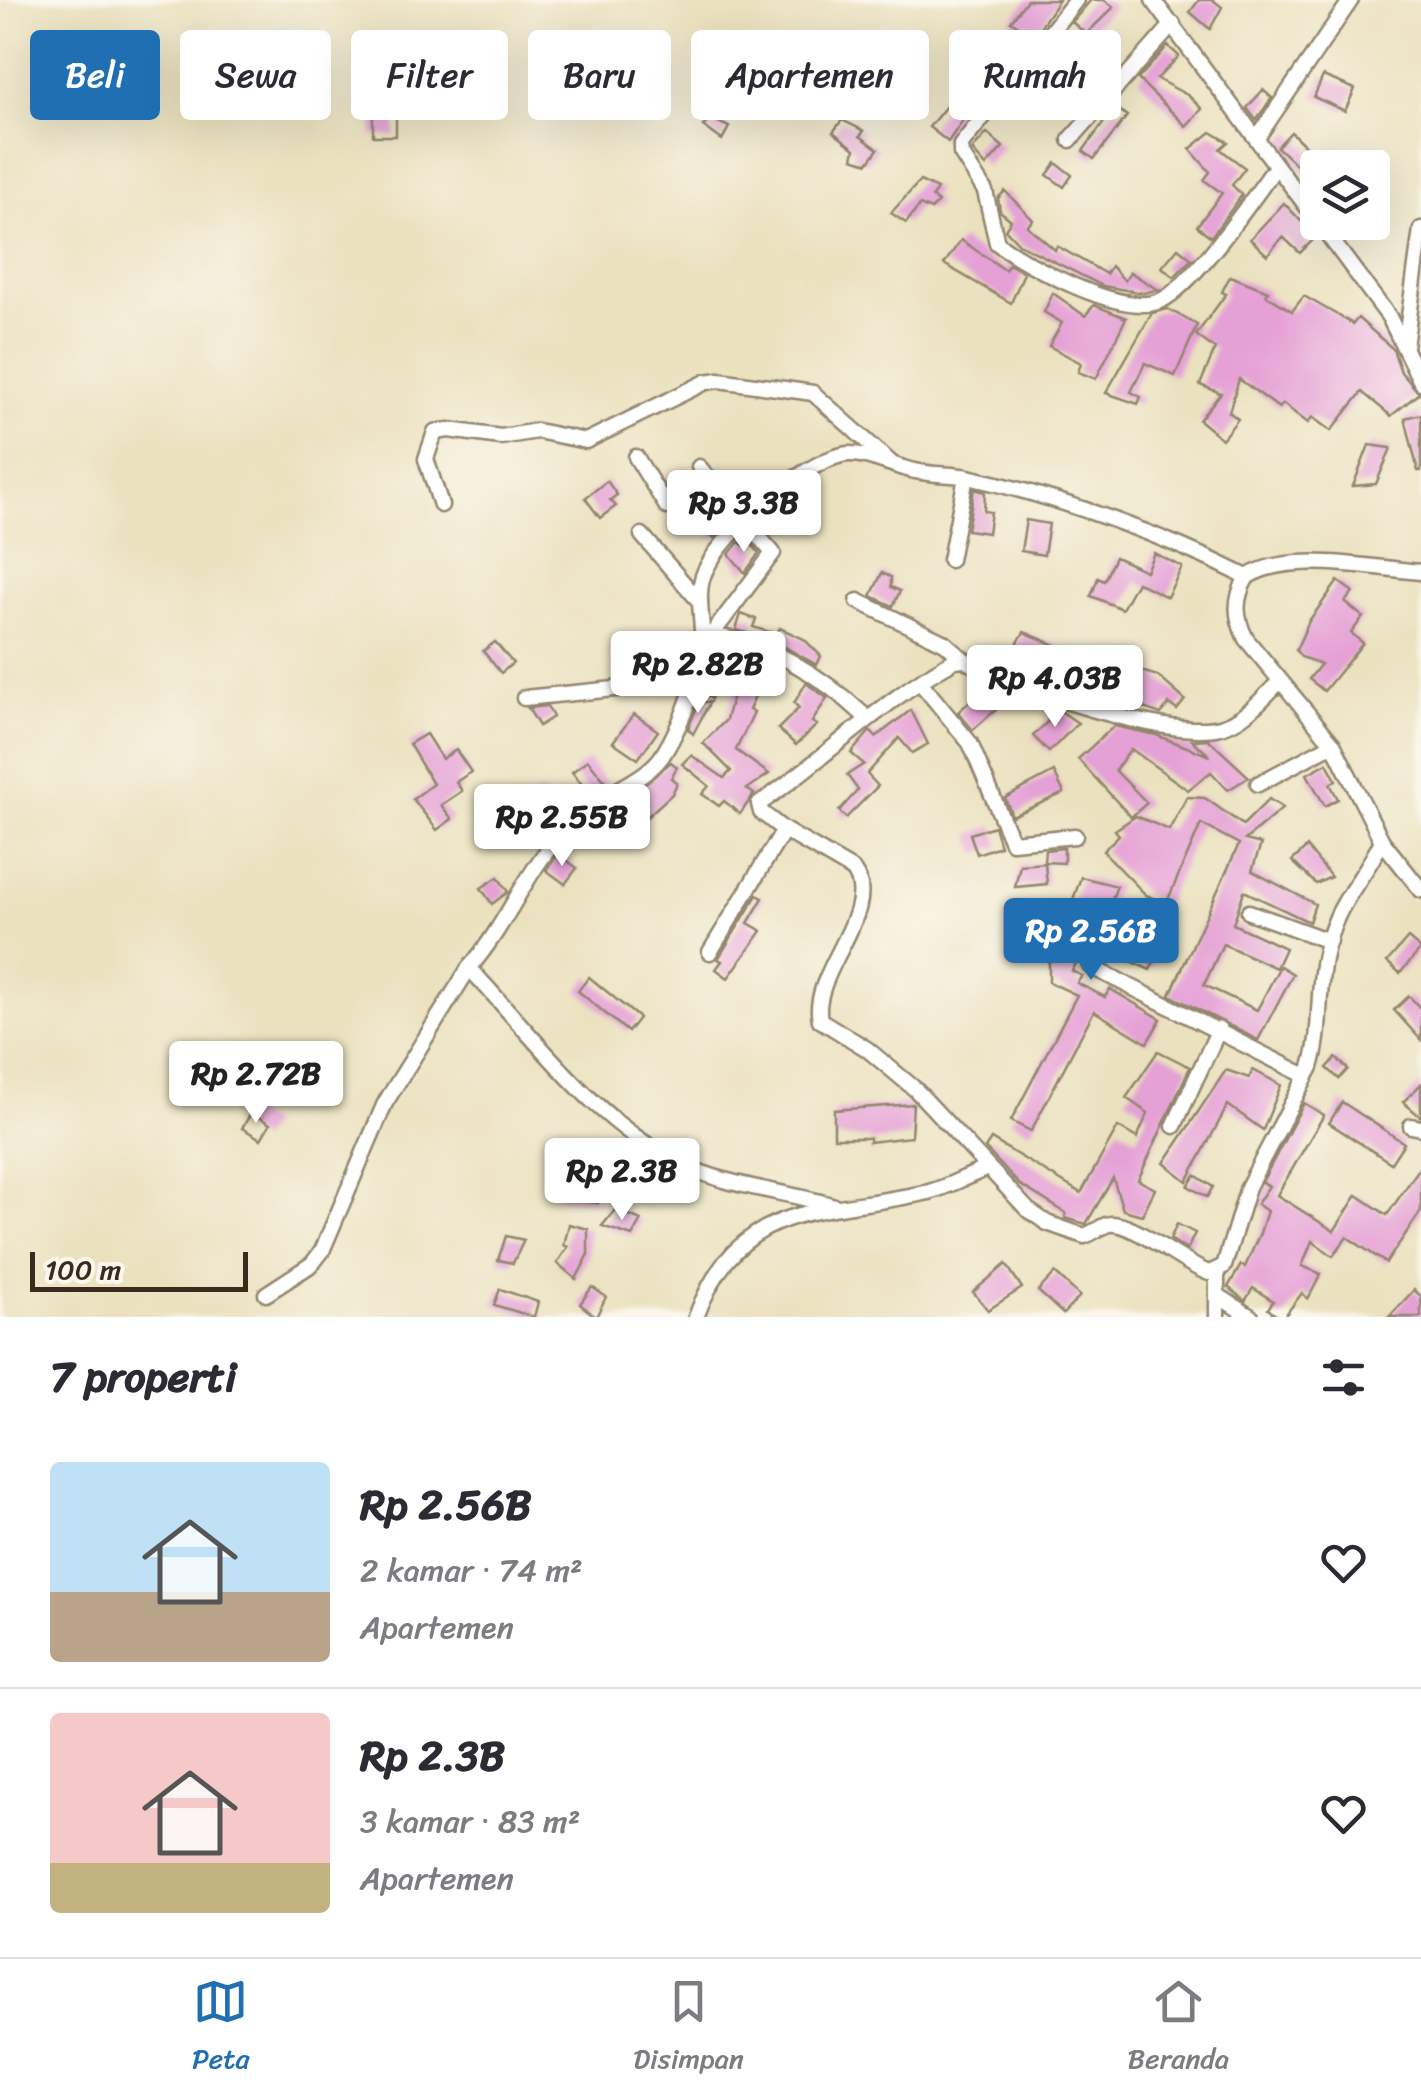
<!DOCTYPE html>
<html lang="id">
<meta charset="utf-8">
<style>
:root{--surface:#fff;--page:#f2f2f3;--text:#2b2b33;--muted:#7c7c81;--line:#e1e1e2;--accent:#1f6fb2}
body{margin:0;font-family:Sriracha,sans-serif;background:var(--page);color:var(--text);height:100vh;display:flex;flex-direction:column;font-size:38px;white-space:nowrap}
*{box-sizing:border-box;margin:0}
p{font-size:32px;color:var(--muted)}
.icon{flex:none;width:55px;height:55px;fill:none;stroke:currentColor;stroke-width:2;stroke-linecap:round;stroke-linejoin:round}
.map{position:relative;height:1317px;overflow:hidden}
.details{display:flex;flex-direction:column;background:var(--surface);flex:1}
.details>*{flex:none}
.hud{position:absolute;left:30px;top:30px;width:1362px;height:90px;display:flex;gap:20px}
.buttons{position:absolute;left:1300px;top:150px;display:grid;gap:20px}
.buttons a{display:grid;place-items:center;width:90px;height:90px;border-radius:10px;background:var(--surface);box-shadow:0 10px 40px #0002;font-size:50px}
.scale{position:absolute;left:30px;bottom:25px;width:218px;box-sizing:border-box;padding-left:10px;border:5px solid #3b2a1e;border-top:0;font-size:28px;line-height:35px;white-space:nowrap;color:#3b2a1e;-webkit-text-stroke:8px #fbf7ec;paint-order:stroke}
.price{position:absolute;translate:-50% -85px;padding:0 22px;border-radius:10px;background:#fff;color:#222;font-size:32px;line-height:65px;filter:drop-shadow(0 2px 5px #0008)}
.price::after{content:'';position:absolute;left:50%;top:60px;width:30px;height:22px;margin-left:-15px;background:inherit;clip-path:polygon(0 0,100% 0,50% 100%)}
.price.current{background:var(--accent);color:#fff}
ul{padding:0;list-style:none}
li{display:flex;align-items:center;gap:30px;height:250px;padding:0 50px}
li+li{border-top:2px solid var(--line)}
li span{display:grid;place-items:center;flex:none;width:280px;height:200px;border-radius:10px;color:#555}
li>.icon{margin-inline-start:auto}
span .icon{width:120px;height:120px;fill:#fffc;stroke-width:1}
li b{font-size:42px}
h2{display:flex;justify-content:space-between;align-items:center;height:120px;padding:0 50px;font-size:42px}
.tag{padding:0 35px;border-radius:10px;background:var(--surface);box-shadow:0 10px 40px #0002;font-size:35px;line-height:90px}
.tag.current{background:var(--accent);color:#fff}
.dock{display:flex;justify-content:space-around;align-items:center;height:140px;border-top:2px solid var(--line);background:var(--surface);font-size:28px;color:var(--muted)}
.dock a{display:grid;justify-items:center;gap:5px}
.dock .current{color:var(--accent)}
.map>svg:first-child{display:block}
.building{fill:#e5a0d6}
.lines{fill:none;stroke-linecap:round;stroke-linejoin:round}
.minor-casing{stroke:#92866e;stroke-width:19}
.minor{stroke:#fff;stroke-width:14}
</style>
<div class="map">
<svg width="1421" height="1317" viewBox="0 0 1421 1317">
<rect width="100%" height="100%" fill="#fbf7ec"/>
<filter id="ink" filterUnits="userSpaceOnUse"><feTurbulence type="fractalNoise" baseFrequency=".01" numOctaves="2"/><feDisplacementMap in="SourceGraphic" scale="20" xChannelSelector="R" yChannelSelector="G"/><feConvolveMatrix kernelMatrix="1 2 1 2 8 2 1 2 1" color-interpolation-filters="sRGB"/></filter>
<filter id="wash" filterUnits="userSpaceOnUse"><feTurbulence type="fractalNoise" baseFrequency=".0048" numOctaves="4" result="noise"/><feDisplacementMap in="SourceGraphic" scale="40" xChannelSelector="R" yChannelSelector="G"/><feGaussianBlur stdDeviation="2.25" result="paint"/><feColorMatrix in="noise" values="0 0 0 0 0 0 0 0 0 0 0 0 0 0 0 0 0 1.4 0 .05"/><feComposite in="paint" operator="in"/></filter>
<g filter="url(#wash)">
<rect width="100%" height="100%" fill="#eae1be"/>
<g id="blocks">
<!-- building -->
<g class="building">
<path d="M 1027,0 L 1059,0 L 1034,36 L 1011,21 Z"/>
<path d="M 1091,0 L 1104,0 L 1114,7 L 1086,34 L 1072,22 Z"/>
<path d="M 1199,0 L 1213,0 L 1222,7 L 1210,29 L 1190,12 Z"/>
<path d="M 1168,46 L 1179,56 L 1157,79 L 1189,96 L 1202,109 L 1186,126 L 1138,79 Z"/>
<path d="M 1323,76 L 1355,89 L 1345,111 L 1314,97 Z"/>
<path d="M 956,85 L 976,101 L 948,142 L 929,127 L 951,100 L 948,97 Z"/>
<path d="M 701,90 L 734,95 L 733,107 L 700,96 Z"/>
<path d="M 1263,90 L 1272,98 L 1256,120 L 1247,108 Z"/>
<path d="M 1115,107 L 1127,116 L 1094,159 L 1083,151 Z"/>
<rect x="373" y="116" width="23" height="20"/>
<path d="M 712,119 L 729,127 L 722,140 L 703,126 Z"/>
<path d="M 842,120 L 864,131 L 860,136 L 878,149 L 868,163 L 853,158 L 855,149 L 833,132 Z"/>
<path d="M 1211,132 L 1228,142 L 1220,149 L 1245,168 L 1232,185 L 1242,195 L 1211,237 L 1197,226 L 1222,193 L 1204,180 L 1210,172 L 1190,149 Z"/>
<path d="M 1291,132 L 1328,168 L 1318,168 L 1318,185 L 1277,147 Z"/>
<path d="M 987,133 L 1003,147 L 986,166 L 972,150 Z"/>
<path d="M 1056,163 L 1072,175 L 1064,187 L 1047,175 Z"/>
<path d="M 920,181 L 937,189 L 932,197 L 938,202 L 931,210 L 920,205 L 906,223 L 891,213 Z"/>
<path d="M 1005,191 L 1033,220 L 1027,226 L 1055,250 L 1057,246 L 1106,274 L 1111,266 L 1125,281 L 1130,272 L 1158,290 L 1143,293 L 1103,286 L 1019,244 L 1005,229 L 1011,220 L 1000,211 L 998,198 Z"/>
<path d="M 1284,203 L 1316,237 L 1300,253 L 1283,237 L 1267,255 L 1250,239 Z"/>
<path d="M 961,240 L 1005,270 L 1009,264 L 1024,273 L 1011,303 L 944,264 Z"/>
<path d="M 1178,248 L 1192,259 L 1174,277 L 1162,267 Z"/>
<path d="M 1230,276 L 1268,291 L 1266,295 L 1292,311 L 1304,296 L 1353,324 L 1358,318 L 1393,349 L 1401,372 L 1419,393 L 1391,416 L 1362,392 L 1331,431 L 1312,417 L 1308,423 L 1283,404 L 1279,408 L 1239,379 L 1229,412 L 1238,419 L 1222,439 L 1199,420 L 1221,393 L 1200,385 L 1215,349 L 1196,335 L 1226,294 L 1222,292 Z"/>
<path d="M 1053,293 L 1085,316 L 1094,305 L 1126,318 L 1096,379 L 1078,372 L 1081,363 L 1049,346 L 1062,323 L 1044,312 Z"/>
<path d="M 1168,309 L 1197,325 L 1175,376 L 1145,363 L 1131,392 L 1141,397 L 1138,404 L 1106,393 L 1152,313 Z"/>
<path d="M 1421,414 L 1421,471 L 1418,471 L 1405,418 Z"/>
<path d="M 1369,445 L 1391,448 L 1376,484 L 1353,486 Z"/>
<path d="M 607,481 L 617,495 L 610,500 L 616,506 L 600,518 L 585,498 Z"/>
<path d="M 974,489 L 985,492 L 984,511 L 991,512 L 988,533 L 967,530 Z"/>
<path d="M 719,507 L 730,520 L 714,538 L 700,524 Z"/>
<path d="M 1026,520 L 1049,524 L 1044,555 L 1021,551 Z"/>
<path d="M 748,540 L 759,553 L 745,573 L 729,554 L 739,542 L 743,545 Z"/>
<path d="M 1154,553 L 1182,567 L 1167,597 L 1137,582 L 1122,609 L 1091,596 L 1098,578 L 1104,581 L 1115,557 L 1146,571 Z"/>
<path d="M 882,573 L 891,577 L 891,587 L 900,591 L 893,606 L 871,596 Z"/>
<path d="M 1338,581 L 1353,592 L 1345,602 L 1363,617 L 1351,633 L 1363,643 L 1324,691 L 1309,679 L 1321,664 L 1301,657 L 1296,650 L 1309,621 Z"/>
<path d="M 741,614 L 756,619 L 753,627 L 776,634 L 780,628 L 804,639 L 821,656 L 817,665 L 774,641 L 736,630 Z"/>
<path d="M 1024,632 L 1077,654 L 1069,671 L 1062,668 L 1058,677 L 1012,653 Z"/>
<path d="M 495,642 L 513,663 L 501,673 L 483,651 Z"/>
<path d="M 720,648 L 735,651 L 711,699 L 703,691 L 710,660 Z"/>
<path d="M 744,653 L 769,662 L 749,710 L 754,712 L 736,750 L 769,774 L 747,789 L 754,794 L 740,814 L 724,801 L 719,806 L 702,794 L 709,786 L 682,764 L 691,755 L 724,778 L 731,771 L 703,743 L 726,720 Z"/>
<path d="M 1115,663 L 1158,676 L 1185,700 L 1177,710 L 1169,704 L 1161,714 L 1097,692 Z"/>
<path d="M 806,683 L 827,698 L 812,722 L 817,725 L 796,745 L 778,729 L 799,708 L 794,703 Z"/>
<path d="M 983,689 L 999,707 L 973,730 L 958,712 Z"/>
<path d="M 699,702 L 710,702 L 693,734 L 688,729 Z"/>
<path d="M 547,706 L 553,717 L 539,726 L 528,708 Z"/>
<path d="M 911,710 L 928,744 L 912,753 L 899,738 L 867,774 L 878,786 L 846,818 L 839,811 L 858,790 L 847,775 L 864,764 L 851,753 L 870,731 L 876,737 Z"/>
<path d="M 1059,710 L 1078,723 L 1049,752 L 1033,736 Z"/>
<path d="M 634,714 L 658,731 L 638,759 L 613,742 Z"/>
<path d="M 1114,726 L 1156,735 L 1210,756 L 1192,740 L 1208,739 L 1249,777 L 1228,790 L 1211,772 L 1188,790 L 1131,749 L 1115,770 L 1147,803 L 1131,817 L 1078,759 Z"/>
<path d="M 426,734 L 442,759 L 456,750 L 471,772 L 456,782 L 462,791 L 441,805 L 452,819 L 437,830 L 413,799 L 433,784 L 409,744 Z"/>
<path d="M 588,760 L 607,784 L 590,794 L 572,772 Z"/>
<path d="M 671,762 L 677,767 L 671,778 L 677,783 L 672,794 L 628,834 L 607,814 Z"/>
<path d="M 1327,763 L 1336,780 L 1330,784 L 1338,799 L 1325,806 L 1307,774 Z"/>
<path d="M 1054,772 L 1064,793 L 1012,816 L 1005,798 Z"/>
<path d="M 541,792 L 560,818 L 543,830 L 524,804 Z"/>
<path d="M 1187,797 L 1205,798 L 1243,825 L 1269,799 L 1283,808 L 1245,840 L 1261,844 L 1252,871 L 1315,904 L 1309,922 L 1244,891 L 1233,924 L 1285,948 L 1276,968 L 1223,944 L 1204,985 L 1257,1010 L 1280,966 L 1293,974 L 1258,1040 L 1170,995 L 1239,844 L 1201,824 L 1166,904 L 1146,895 L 1103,851 L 1119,835 L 1115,830 L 1136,816 L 1169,830 Z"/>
<path d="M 994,826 L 1000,846 L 977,854 L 970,834 Z"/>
<path d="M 1307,847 L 1331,877 L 1316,884 L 1292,861 Z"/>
<path d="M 1064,848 L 1064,863 L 1044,862 L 1045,850 Z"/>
<path d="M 558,854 L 577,868 L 565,884 L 546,870 Z"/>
<path d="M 1045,863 L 1047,884 L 1015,887 L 1020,865 Z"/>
<path d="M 498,877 L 508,892 L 492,904 L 481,888 Z"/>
<path d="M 1081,877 L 1117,886 L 1110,904 L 1168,932 L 1150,970 L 1087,941 L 1072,971 L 1082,976 L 1077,983 L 1105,997 L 1110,989 L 1161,1019 L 1147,1043 L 1094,1011 L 1031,1131 L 1011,1121 L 1077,995 L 1049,982 L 1049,951 L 1063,928 Z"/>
<path d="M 757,895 L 763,898 L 748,923 L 762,931 L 728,978 L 716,969 L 722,961 L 718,959 Z"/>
<path d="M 1408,938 L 1421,949 L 1400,973 L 1387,962 Z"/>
<path d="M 589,977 L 639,1018 L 628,1032 L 578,991 Z"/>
<path d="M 1409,996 L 1421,1009 L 1421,1040 L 1394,1010 Z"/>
<path d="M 1158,1051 L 1190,1067 L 1138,1180 L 1155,1189 L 1142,1215 L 1123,1210 L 1113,1178 L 1086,1224 L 1065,1218 L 1066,1213 L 1019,1184 L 985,1148 L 991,1139 L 1081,1193 L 1118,1127 L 1137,1138 L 1148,1113 L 1126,1098 Z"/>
<path d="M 1336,1058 L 1348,1069 L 1339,1079 L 1327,1068 Z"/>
<path d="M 1226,1070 L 1249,1078 L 1253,1070 L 1281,1085 L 1263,1130 L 1228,1105 L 1187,1181 L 1164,1163 Z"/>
<path d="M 1421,1084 L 1421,1117 L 1403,1102 Z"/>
<path d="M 1342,1102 L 1404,1143 L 1391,1163 L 1329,1123 Z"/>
<path d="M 1304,1103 L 1324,1115 L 1277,1195 L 1334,1231 L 1357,1195 L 1387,1215 L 1421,1166 L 1421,1211 L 1386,1263 L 1347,1237 L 1333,1256 L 1312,1241 L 1302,1266 L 1321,1274 L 1308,1299 L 1302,1293 L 1284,1317 L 1278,1317 L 1268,1309 L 1273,1301 L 1253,1288 L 1245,1301 L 1228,1287 L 1241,1265 L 1245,1267 L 1260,1233 L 1267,1211 L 1257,1204 L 1269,1186 L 1262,1182 Z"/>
<path d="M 913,1104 L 911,1137 L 869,1142 L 870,1138 L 834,1138 L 834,1110 Z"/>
<path d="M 251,1113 L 270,1124 L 261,1139 L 242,1128 Z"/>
<path d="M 634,1149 L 630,1190 L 617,1187 L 620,1150 Z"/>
<path d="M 1195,1175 L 1213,1187 L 1207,1197 L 1188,1186 Z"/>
<path d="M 561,1183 L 598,1200 L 598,1203 L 559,1198 Z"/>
<path d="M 616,1209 L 641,1220 L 632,1236 L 602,1226 Z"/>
<path d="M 569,1224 L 588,1229 L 588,1256 L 576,1279 L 557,1263 L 568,1247 L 564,1245 Z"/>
<path d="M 1177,1224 L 1195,1233 L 1187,1250 L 1170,1239 Z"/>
<path d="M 506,1236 L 524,1240 L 513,1263 L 498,1260 Z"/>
<path d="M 1006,1264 L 1022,1288 L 988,1310 L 973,1292 Z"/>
<path d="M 1055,1273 L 1080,1296 L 1063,1314 L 1038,1291 Z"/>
<path d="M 592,1287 L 606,1297 L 596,1317 L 580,1304 Z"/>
<path d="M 500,1289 L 538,1302 L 534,1317 L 494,1305 Z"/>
<path d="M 1414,1290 L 1421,1296 L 1421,1317 L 1389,1317 Z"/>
</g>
</g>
</g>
<g filter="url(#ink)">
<use href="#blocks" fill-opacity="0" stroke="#92866e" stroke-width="2.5"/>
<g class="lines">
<defs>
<g id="minor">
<path d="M 1076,0 L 961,145 L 961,153 L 985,191 L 997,243 C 1028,266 1122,317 1160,301 C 1191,288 1253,199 1275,168"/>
<path d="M 1153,0 L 1389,317 L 1421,382"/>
<path d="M 1257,138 L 1351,0"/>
<path d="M 1070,140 L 1173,24"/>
<path d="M 1405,346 L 1421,229"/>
<path d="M 636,457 L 667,507 L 706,476"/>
<path d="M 699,467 L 773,553 L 710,637"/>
<path d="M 441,505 L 426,459 L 435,432 L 449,430 L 501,437 L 537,431 L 586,441 L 706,382 L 719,380 L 813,393 L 891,463"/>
<path d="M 642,535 L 700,602"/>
<path d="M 950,560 L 966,477"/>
<path d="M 1421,572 C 1372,568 1288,550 1247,577 C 1234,599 1235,617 1246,639 L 1333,744 L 1382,841 L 1421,890"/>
<path d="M 858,601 L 945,643 L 963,659"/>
<path d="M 703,637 C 761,634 825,679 866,717"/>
<path d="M 920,682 L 970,743 L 1012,842 L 1075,836"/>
<path d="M 524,698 L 645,686 L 670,680 L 696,683"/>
<path d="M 1258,784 L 1333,744"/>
<path d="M 784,830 L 761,812 L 759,804 C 826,758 882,700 955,660 L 963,659 C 1009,687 1168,740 1220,727 C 1243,722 1264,697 1280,681"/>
<path d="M 1249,912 L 1329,941"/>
<path d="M 710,952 L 784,830 L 853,870 C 884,909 809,974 820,1020 L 867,1049 L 915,1089 L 1028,1210 L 1047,1223 L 1084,1236 C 1093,1233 1099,1228 1106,1225 C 1127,1216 1185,1266 1209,1273 L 1224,1266 L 1248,1187 L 1311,1067 C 1322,1033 1317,995 1324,959 C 1335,902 1359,887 1382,841"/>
<path d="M 1090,966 L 1306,1076"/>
<path d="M 1174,1126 L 1219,1029"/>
<path d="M 1411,1126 L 1421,1128"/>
<path d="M 835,1206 C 785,1191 728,1187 681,1164 C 594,1122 534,1036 469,968 C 514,917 527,859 585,811 C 608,791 649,779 664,753 C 683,722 700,675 702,639 C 703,616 695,593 705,571 C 722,533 801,464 842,455 C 864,450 893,467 915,471 C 933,475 951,474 968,477 C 1059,497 1164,535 1247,577"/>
<path d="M 266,1294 L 312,1264 L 322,1251 L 385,1103 L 469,968"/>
<path d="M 1217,1295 L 1251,1317"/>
<path d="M 696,1317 C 741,1196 823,1216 929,1192 C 948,1187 967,1176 986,1169"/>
<path d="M 1217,1317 L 1217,1272"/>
</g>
</defs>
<!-- minor casing -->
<use href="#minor" class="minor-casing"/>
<!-- minor -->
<use href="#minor" class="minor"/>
</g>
</g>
</svg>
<div class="buttons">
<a><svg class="icon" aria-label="layers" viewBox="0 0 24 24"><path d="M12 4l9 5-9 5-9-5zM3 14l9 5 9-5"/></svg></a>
</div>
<div class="scale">100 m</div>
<b class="price" style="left:744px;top:555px">Rp 3.3B</b>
<b class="price" style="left:698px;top:716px">Rp 2.82B</b>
<b class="price" style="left:1055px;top:730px">Rp 4.03B</b>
<b class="price" style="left:562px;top:869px">Rp 2.55B</b>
<b class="price current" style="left:1091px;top:983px">Rp 2.56B</b>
<b class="price" style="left:256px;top:1126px">Rp 2.72B</b>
<b class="price" style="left:622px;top:1223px">Rp 2.3B</b>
<div class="hud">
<a class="tag current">Beli</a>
<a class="tag">Sewa</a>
<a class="tag">Filter</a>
<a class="tag">Baru</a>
<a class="tag">Apartemen</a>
<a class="tag">Rumah</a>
</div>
</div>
<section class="details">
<h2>7 properti<svg class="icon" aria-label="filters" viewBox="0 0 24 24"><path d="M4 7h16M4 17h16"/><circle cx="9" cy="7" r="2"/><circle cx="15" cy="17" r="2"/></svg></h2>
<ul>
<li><span style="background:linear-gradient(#bfe0f5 65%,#b9a48a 0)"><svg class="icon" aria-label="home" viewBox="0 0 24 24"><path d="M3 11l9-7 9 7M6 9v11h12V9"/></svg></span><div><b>Rp 2.56B</b><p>2 kamar · 74 m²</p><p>Apartemen</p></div><svg class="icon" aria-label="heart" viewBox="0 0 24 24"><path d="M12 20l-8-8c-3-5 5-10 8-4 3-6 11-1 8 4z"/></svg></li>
<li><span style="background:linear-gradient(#f6c9c9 75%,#c2b280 0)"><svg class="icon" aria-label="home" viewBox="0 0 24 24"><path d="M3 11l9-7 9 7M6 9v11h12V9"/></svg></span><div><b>Rp 2.3B</b><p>3 kamar · 83 m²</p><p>Apartemen</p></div><svg class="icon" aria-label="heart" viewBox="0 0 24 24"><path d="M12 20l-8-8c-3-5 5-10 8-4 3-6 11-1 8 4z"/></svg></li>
</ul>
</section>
<nav class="dock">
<a class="current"><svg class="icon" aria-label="map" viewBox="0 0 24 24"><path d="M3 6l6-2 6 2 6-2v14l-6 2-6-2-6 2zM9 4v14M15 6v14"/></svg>Peta</a>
<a><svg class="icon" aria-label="saved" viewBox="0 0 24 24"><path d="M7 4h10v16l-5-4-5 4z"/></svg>Disimpan</a>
<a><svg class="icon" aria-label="home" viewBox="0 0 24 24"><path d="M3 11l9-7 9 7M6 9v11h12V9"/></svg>Beranda</a>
</nav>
